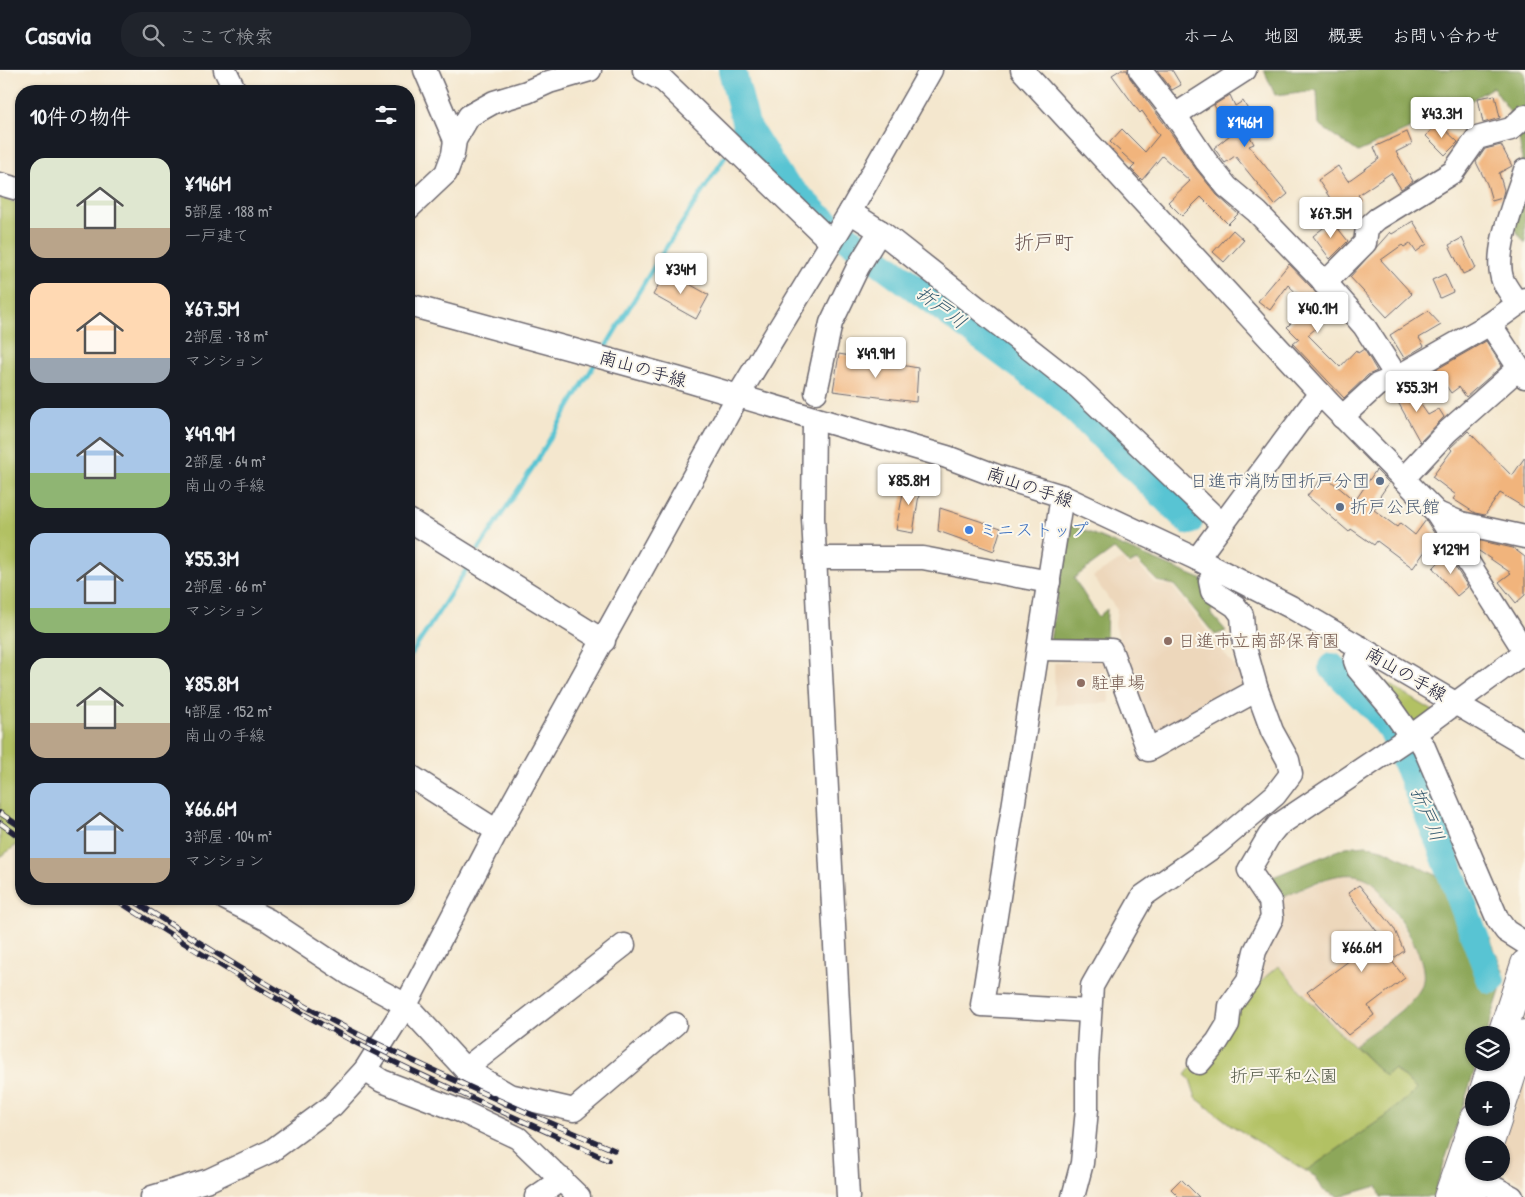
<!DOCTYPE html>
<html lang="ja">
<meta charset="utf-8">
<style>
:root{--surface:#171b24;--page:#20242c;--text:#f1f3f6;--muted:#9ea1a6;--line:#363941;--accent:#1a73e8}
body{margin:0;font-family:"Patrick Hand","Klee One",sans-serif;background:var(--page);color:var(--text);height:100vh;display:flex;flex-direction:column;font-size:19px;white-space:nowrap}
*{box-sizing:border-box;margin:0}
p{font-size:16px;color:var(--muted)}
.icon{flex:none;width:28px;height:28px;fill:none;stroke:currentColor;stroke-width:2;stroke-linecap:round;stroke-linejoin:round}
.map{position:relative;flex:1;overflow:hidden}
.details{position:absolute;left:15px;top:15px;width:400px;height:820px;display:flex;flex-direction:column;background:var(--surface);border-radius:20px;box-shadow:0 1px 4px #0004}
.details>*{flex:none}
.fabs{position:absolute;left:1465px;top:956px;display:grid;gap:10px}
.fabs a{display:grid;place-items:center;width:45px;height:45px;border-radius:50%;background:var(--surface);box-shadow:0 1px 4px #0004;font-size:25px}
.price{position:absolute;translate:-50% -42px;padding:0 11px;border-radius:5px;background:#fff;color:#222;font-size:16px;line-height:32px;filter:drop-shadow(0 1px 2px #0008)}
.price::after{content:'';position:absolute;left:50%;top:30px;width:15px;height:11px;margin-left:-8px;background:inherit;clip-path:polygon(0 0,100% 0,50% 100%)}
.price.current{background:var(--accent);color:#fff}
ul{padding:0;list-style:none}
li{display:flex;align-items:center;gap:15px;height:125px;padding:0 15px}
li span{display:grid;place-items:center;flex:none;width:140px;height:100px;border-radius:15px;color:#555}
li>.icon{margin-inline-start:auto}
span .icon{width:60px;height:60px;fill:#fffc;stroke-width:1}
li b{font-size:21px}
h2{display:flex;justify-content:space-between;align-items:center;height:60px;padding:0 15px;font-size:21px}
header{display:flex;align-items:center;gap:30px;box-sizing:border-box;height:70px;padding:0 25px;background:var(--surface);border-bottom:1px solid var(--line)}
header strong{font-size:24px}
nav{display:flex;gap:28px;margin-inline-start:auto;font-size:18px}
.search{width:350px;height:45px;background:var(--page);display:flex;align-items:center;gap:12px;box-sizing:border-box;padding:0 18px;border-radius:20px;color:var(--muted);font-size:19px}
.map>svg:first-child{display:block}
.built{fill:#edd7bb}
.green{fill:#b2c164;stroke:#6a7250}
.forest{fill:#8da75a;stroke:#58644a}
.lines{fill:none;stroke-linecap:round;stroke-linejoin:round}
.stream{stroke:#59c4d3;stroke-width:4.5}
.river{stroke:#59c4d3;stroke-width:28}
.building{fill:#f1b47c}
.minor-casing{stroke:#6c676e;stroke-width:25}
.major-casing{stroke:#6c676e;stroke-width:30}
.minor{stroke:#fff;stroke-width:22}
.major{stroke:#fff;stroke-width:28}
.rail-casing{stroke:#22223b;stroke-width:5.5}
.rail{stroke:#fbf7ec;stroke-width:4;stroke-dasharray:11;stroke-linecap:butt}
.service-dot{fill:#5c6f8a;stroke:#fbf7ec;stroke-width:2}
.shop-dot{fill:#3f7fe0;stroke:#fbf7ec;stroke-width:2}
.education-dot{fill:#8d6e63;stroke:#fbf7ec;stroke-width:2}
.labels{text-anchor:middle;stroke-width:4;stroke-linejoin:round;paint-order:stroke}
.street-label{font-size:18px;fill:#22223b;stroke:#fbf7ec}
.service-label{font-size:18px;fill:#4e5e75;stroke:#fbf7ec;text-anchor:end}
.shop-label{font-size:18px;fill:#366cbe;stroke:#fbf7ec;text-anchor:start}
.education-label{font-size:18px;fill:#785e54;stroke:#fbf7ec;text-anchor:start}
.park-label{font-size:18px;fill:#545a49;stroke:#fbf7ec}
.water-label{font-size:19px;font-style:italic;fill:#355b70;stroke:#fbf7ec}
.quarter-label{font-size:20px;fill:#6a5552;stroke:#fbf7ec}
</style>
<header>
<strong>Casavia</strong>
<div class="search"><svg class="icon" aria-label="search" viewBox="0 0 24 24"><circle cx="10" cy="10" r="6"/><path d="M15 15l6 6"/></svg>ここで検索</div>
<nav><a>ホーム</a><a>地図</a><a>概要</a><a>お問い合わせ</a></nav>
</header>
<div class="map">
<svg width="1525" height="1127" viewBox="0 0 1525 1127">
<rect width="100%" height="100%" fill="#fbf7ec"/>
<filter id="ink" filterUnits="userSpaceOnUse"><feTurbulence type="fractalNoise" baseFrequency=".02" numOctaves="2"/><feDisplacementMap in="SourceGraphic" scale="10" xChannelSelector="R" yChannelSelector="G"/><feConvolveMatrix kernelMatrix="1 2 1 2 8 2 1 2 1" color-interpolation-filters="sRGB"/></filter>
<filter id="wash" filterUnits="userSpaceOnUse"><feTurbulence type="fractalNoise" baseFrequency=".0096" numOctaves="4" result="noise"/><feDisplacementMap in="SourceGraphic" scale="20" xChannelSelector="R" yChannelSelector="G"/><feGaussianBlur stdDeviation="1.12" result="paint"/><feColorMatrix in="noise" values="0 0 0 0 0 0 0 0 0 0 0 0 0 0 0 0 0 1.4 0 .05"/><feComposite in="paint" operator="in"/></filter>
<g filter="url(#wash)">
<rect width="100%" height="100%" fill="#f4e7ce"/>
<!-- built -->
<g class="built">
<path d="M 1122,489 L 1128,497 L 1136,493 L 1156,514 L 1172,516 L 1248,614 L 1149,672 L 1115,555 L 1117,540 L 1093,507 Z"/>
<path d="M 1103,588 L 1110,633 L 1055,635 L 1054,593 Z"/>
<path d="M 1354,803 L 1364,806 L 1374,813 L 1419,883 L 1424,897 L 1424,908 L 1420,920 L 1411,931 L 1354,975 L 1309,932 L 1279,896 L 1259,911 L 1277,830 L 1338,805 Z"/>
<path d="M 1525,1011 L 1525,1114 L 1508,1105 L 1501,1088 L 1501,1078 Z"/>
</g>
<!-- green -->
<g class="green">
<path d="M 0,128 L 21,134 L 21,772 L 0,787 Z"/>
<path d="M 1363,599 L 1435,642 L 1411,660 Z"/>
<path d="M 1490,868 L 1503,901 L 1500,921 L 1482,869 Z"/>
<path d="M 1278,896 L 1332,955 L 1385,1006 L 1393,998 L 1417,1020 L 1383,1048 L 1306,1101 L 1231,1055 L 1196,1028 L 1190,1009 L 1185,1005 C 1215,966 1240,926 1278,896 Z"/>
</g>
<!-- forest -->
<g class="forest">
<path d="M 1264,0 L 1520,0 L 1525,3 L 1525,173 L 1503,143 L 1522,89 L 1517,53 L 1493,17 L 1467,33 L 1358,82 L 1319,55 L 1317,20 L 1275,25 Z"/>
<path d="M 1069,454 L 1203,510 L 1220,534 L 1210,542 L 1226,561 L 1215,565 L 1174,515 L 1157,511 L 1137,491 L 1129,494 L 1114,479 L 1074,508 L 1098,547 L 1107,539 L 1106,570 L 1050,571 Z"/>
<path d="M 1366,775 L 1385,780 L 1442,808 L 1448,806 L 1486,913 L 1496,910 L 1500,921 L 1486,965 L 1474,965 L 1474,992 L 1477,993 L 1433,1127 L 1381,1127 L 1377,1116 L 1339,1127 L 1323,1120 L 1316,1107 L 1306,1101 L 1383,1048 L 1417,1020 L 1394,998 L 1385,1006 L 1354,975 C 1373,960 1406,941 1419,921 C 1438,892 1390,837 1374,813 C 1345,791 1307,818 1277,830 L 1263,811 L 1346,777 Z"/>
</g>
<g class="lines">
<!-- stream -->
<g class="stream">
<path d="M 739,66 L 746,55"/>
<path d="M 603,281 L 658,190 L 725,87"/>
<path d="M 479,479 L 533,397 L 596,292"/>
<path d="M 409,588 L 466,500"/>
</g>
<!-- river -->
<g class="river">
<path d="M 732,0 L 746,55 L 781,110 L 818,146 L 1061,326 L 1189,451"/>
<path d="M 1332,597 L 1377,641 L 1392,660 L 1437,766 L 1491,910"/>
</g>
</g>
<g id="blocks">
<!-- building -->
<g class="building">
<path d="M 1120,0 L 1127,0 L 1130,8 L 1164,53 L 1196,99 L 1217,125 L 1238,144 L 1228,154 L 1201,127 L 1182,146 L 1168,132 L 1190,111 L 1162,86 L 1142,110 L 1131,99 L 1135,95 L 1110,72 L 1122,59 L 1145,82 L 1159,65 L 1142,41 L 1140,43 L 1112,5 Z"/>
<path d="M 1157,0 L 1172,0 L 1181,15 L 1172,20 Z"/>
<path d="M 1230,25 L 1235,36 L 1243,31 L 1251,45 L 1241,50 L 1254,74 L 1249,76 L 1288,124 L 1275,135 L 1235,86 L 1225,93 L 1214,78 L 1230,65 L 1214,35 Z"/>
<path d="M 1495,25 L 1500,48 L 1483,53 L 1478,28 Z"/>
<path d="M 1438,53 L 1458,72 L 1445,85 L 1426,66 Z"/>
<path d="M 1407,62 L 1412,74 L 1396,82 L 1413,111 L 1401,119 L 1391,103 L 1358,125 L 1361,129 L 1340,143 L 1318,110 L 1338,96 L 1348,111 L 1379,89 L 1374,77 Z"/>
<path d="M 1501,75 L 1512,96 L 1499,103 L 1504,120 L 1502,128 L 1492,131 L 1487,114 L 1476,92 L 1485,79 Z"/>
<path d="M 1332,151 L 1348,171 L 1330,189 L 1313,166 Z"/>
<path d="M 1413,151 L 1427,174 L 1416,182 L 1410,173 L 1404,177 L 1402,175 L 1381,190 L 1412,224 L 1387,247 L 1350,207 L 1390,162 L 1392,164 Z"/>
<path d="M 1233,160 L 1244,170 L 1224,192 L 1213,182 Z"/>
<path d="M 1462,168 L 1476,198 L 1463,204 L 1449,175 Z"/>
<path d="M 1289,194 L 1335,242 L 1308,265 L 1340,297 L 1356,280 L 1358,283 L 1364,279 L 1377,301 L 1368,305 L 1344,328 L 1293,274 L 1299,269 L 1287,257 L 1309,235 L 1288,215 L 1270,240 L 1258,231 Z"/>
<path d="M 666,201 L 709,225 L 696,249 L 653,225 Z"/>
<path d="M 1445,204 L 1453,222 L 1440,228 L 1432,210 Z"/>
<path d="M 1428,241 L 1441,255 L 1419,268 L 1424,276 L 1404,288 L 1390,265 Z"/>
<path d="M 1486,271 L 1502,296 L 1466,327 L 1459,317 L 1451,323 L 1440,307 L 1423,317 L 1418,310 Z"/>
<path d="M 839,284 L 918,298 L 916,332 L 833,321 Z"/>
<path d="M 1408,316 L 1428,345 L 1439,339 L 1444,347 L 1420,372 L 1393,323 Z"/>
<path d="M 1468,361 L 1512,406 L 1525,387 L 1525,438 L 1500,423 L 1485,445 L 1475,443 L 1453,429 L 1456,425 L 1432,407 L 1452,380 L 1450,378 Z"/>
<path d="M 1376,400 L 1389,413 L 1378,429 L 1380,430 L 1374,440 L 1397,457 L 1400,453 L 1415,465 L 1426,450 L 1436,466 L 1413,498 L 1377,471 L 1374,475 L 1351,459 L 1349,462 L 1307,426 L 1324,405 L 1355,431 Z"/>
<path d="M 906,407 L 921,412 L 913,463 L 896,460 Z"/>
<path d="M 940,438 L 1001,458 L 994,481 L 938,461 Z"/>
<path d="M 1468,468 L 1513,478 L 1525,487 L 1525,525 L 1516,533 L 1499,512 L 1511,503 L 1479,481 L 1477,482 Z"/>
<path d="M 1447,484 L 1468,517 L 1457,526 L 1433,498 Z"/>
<path d="M 1359,815 L 1394,858 L 1404,881 L 1391,890 L 1405,908 L 1368,936 L 1374,945 L 1348,965 L 1307,922 L 1381,867 L 1348,823 Z"/>
<path d="M 1181,1109 L 1199,1127 L 1179,1127 L 1171,1119 Z"/>
</g>
</g>
</g>
<g filter="url(#ink)">
<use href="#blocks" fill-opacity="0" stroke="#6c676e" stroke-width="1"/>
<g class="lines">
<defs>
<g id="minor">
<path d="M 225,0 L 235,21"/>
<path d="M 425,0 L 455,70"/>
<path d="M 644,0 L 664,11 L 831,172"/>
<path d="M 1022,0 L 1329,333 L 1437,443 L 1525,582"/>
<path d="M 1140,0 L 1175,45 L 1206,91 L 1227,117 L 1257,142 L 1334,222 L 1364,256 L 1397,307"/>
<path d="M 1175,45 L 1245,0"/>
<path d="M 0,114 L 21,120"/>
<path d="M 409,138 L 446,103 L 453,84 L 455,70 L 469,46 L 494,32 L 527,22 L 549,12 L 590,0"/>
<path d="M 850,142 L 880,161 L 1078,317 L 1223,455"/>
<path d="M 1324,214 L 1365,173 L 1367,158 L 1377,149 L 1453,102 L 1477,68 L 1511,59 L 1525,46"/>
<path d="M 1518,234 C 1513,227 1507,219 1503,211 C 1492,183 1516,128 1525,100"/>
<path d="M 409,235 L 677,308 L 947,387 L 997,406 L 1062,426 L 1197,489 L 1291,537 L 1525,674"/>
<path d="M 1490,254 L 1525,307"/>
<path d="M 816,322 L 831,253 L 858,197 L 880,161"/>
<path d="M 1342,347 L 1377,315 L 1397,307 L 1490,254 L 1525,229"/>
<path d="M 814,349 L 813,448 L 848,1127"/>
<path d="M 1403,409 L 1447,362 L 1518,299"/>
<path d="M 1062,426 L 982,935 L 1090,941"/>
<path d="M 1437,443 L 1461,453 L 1525,467"/>
<path d="M 409,450 L 604,571"/>
<path d="M 815,488 L 923,488 L 1049,512"/>
<path d="M 1197,489 L 1320,323"/>
<path d="M 1360,577 L 1355,591 L 1358,599 L 1390,637 L 1407,661 L 1423,675 L 1498,850 L 1506,861 L 1525,873"/>
<path d="M 1039,579 L 1111,580 L 1148,680 L 1257,620"/>
<path d="M 409,705 L 497,761"/>
<path d="M 226,829 L 268,850 L 351,905 L 406,935 L 465,999 L 509,1025 L 574,1040 L 675,954"/>
<path d="M 1199,993 L 1217,972 L 1228,954 L 1230,936 L 1248,911 L 1255,881 L 1272,848 L 1270,831 L 1249,800 L 1269,766 L 1277,756 L 1411,666 L 1525,582"/>
<path d="M 465,999 L 624,875"/>
<path d="M 365,1000 L 382,1011 L 463,1042 L 518,1068 L 579,1127"/>
<path d="M 1463,1105 L 1478,1109 L 1512,1127"/>
<path d="M 152,1127 L 209,1110 L 271,1081 L 332,1036 L 365,1000 L 406,935 L 497,761 L 738,326 L 850,142 L 931,0"/>
<path d="M 536,1127 L 562,1109"/>
<path d="M 1073,1127 L 1082,1093 L 1087,1039 L 1087,994 L 1092,916 L 1143,826 L 1216,775 L 1275,725 L 1291,704 L 1288,690 L 1272,661 L 1257,620 L 1244,574 L 1242,545 L 1235,536 L 1212,521 L 1210,511 L 1215,499"/>
</g>
<g id="major">
<path d="M 1501,967 L 1525,894"/>
<path d="M 1484,1020 L 1493,992"/>
<path d="M 1501,1038 L 1525,964"/>
<path d="M 1489,1075 L 1498,1048"/>
<path d="M 1448,1127 L 1475,1048"/>
<path d="M 1472,1127 L 1480,1102"/>
</g>
</defs>
<!-- minor casing -->
<use href="#minor" class="minor-casing"/>
<!-- major casing -->
<use href="#major" class="major-casing"/>
<!-- minor -->
<use href="#minor" class="minor"/>
<!-- major -->
<use href="#major" class="major"/>
<defs>
<g id="rail">
<path d="M 0,743 L 21,757"/>
<path d="M 0,753 L 21,768"/>
<path d="M 115,829 C 197,882 281,934 368,979 C 447,1019 528,1052 608,1090"/>
<path d="M 131,829 C 211,880 291,932 376,973 C 454,1011 533,1046 614,1080"/>
</g>
</defs>
<!-- rail casing -->
<use href="#rail" class="rail-casing"/>
<!-- rail -->
<use href="#rail" class="rail"/>
</g>
</g>
<!-- markers -->
<g class="service-dot">
<circle cx="1380" cy="411" r="5"/>
<circle cx="1340" cy="437" r="5"/>
</g>
<circle class="shop-dot" cx="969" cy="460" r="5"/>
<g class="education-dot">
<circle cx="1168" cy="571" r="5"/>
<circle cx="1081" cy="613" r="5"/>
</g>
<g class="labels">
<!-- street labels -->
<g class="street-label">
<text transform="translate(643 299) rotate(16)" y="6">南山の手線</text>
<text transform="translate(1030 417) rotate(19)" y="6">南山の手線</text>
<text transform="translate(1406 604) rotate(30)" y="6">南山の手線</text>
</g>
<!-- service labels -->
<g class="service-label">
<text x="1370" y="417">日進市消防団折戸分団</text>
<text x="1350" y="443" text-anchor="start">折戸公民館</text>
</g>
<!-- shop labels -->
<g class="shop-label">
<text x="979" y="466">ミニストップ</text>
</g>
<!-- education labels -->
<g class="education-label">
<text x="1178" y="577">日進市立南部保育園</text>
<text x="1091" y="619">駐車場</text>
</g>
<!-- park labels -->
<g class="park-label">
<text x="1284" y="1012">折戸平和公園</text>
</g>
<!-- water labels -->
<g class="water-label">
<text transform="translate(942 237) rotate(37)" y="7">折戸川</text>
<text transform="translate(1428 744) rotate(67)" y="7">折戸川</text>
</g>
<!-- quarter labels -->
<g class="quarter-label">
<text x="1044" y="179">折戸町</text>
</g>
</g>
</svg>
<div class="fabs">
<a><svg class="icon" aria-label="layers" viewBox="0 0 24 24"><path d="M12 4l9 5-9 5-9-5zM3 14l9 5 9-5"/></svg></a>
<a>+</a>
<a>−</a>
</div>
<b class="price" style="left:1442px;top:69px">¥43.3M</b>
<b class="price current" style="left:1245px;top:78px">¥146M</b>
<b class="price" style="left:1331px;top:169px">¥67.5M</b>
<b class="price" style="left:681px;top:225px">¥34M</b>
<b class="price" style="left:1318px;top:264px">¥40.1M</b>
<b class="price" style="left:876px;top:309px">¥49.9M</b>
<b class="price" style="left:1417px;top:343px">¥55.3M</b>
<b class="price" style="left:909px;top:436px">¥85.8M</b>
<b class="price" style="left:1451px;top:505px">¥129M</b>
<b class="price" style="left:1362px;top:903px">¥66.6M</b>
<section class="details">
<h2>10件の物件<svg class="icon" aria-label="filters" viewBox="0 0 24 24"><path d="M4 7h16M4 17h16"/><circle cx="9" cy="7" r="2"/><circle cx="15" cy="17" r="2"/></svg></h2>
<ul>
<li><span style="background:linear-gradient(#dfe7d0 70%,#b9a48a 0)"><svg class="icon" aria-label="home" viewBox="0 0 24 24"><path d="M3 11l9-7 9 7M6 9v11h12V9"/></svg></span><div><b>¥146M</b><p>5部屋 · 188 m²</p><p>一戸建て</p></div></li>
<li><span style="background:linear-gradient(#ffd9b3 75%,#9aa5b1 0)"><svg class="icon" aria-label="home" viewBox="0 0 24 24"><path d="M3 11l9-7 9 7M6 9v11h12V9"/></svg></span><div><b>¥67.5M</b><p>2部屋 · 78 m²</p><p>マンション</p></div></li>
<li><span style="background:linear-gradient(#a9c7e8 65%,#8fb573 0)"><svg class="icon" aria-label="home" viewBox="0 0 24 24"><path d="M3 11l9-7 9 7M6 9v11h12V9"/></svg></span><div><b>¥49.9M</b><p>2部屋 · 64 m²</p><p>南山の手線</p></div></li>
<li><span style="background:linear-gradient(#a9c7e8 75%,#8fb573 0)"><svg class="icon" aria-label="home" viewBox="0 0 24 24"><path d="M3 11l9-7 9 7M6 9v11h12V9"/></svg></span><div><b>¥55.3M</b><p>2部屋 · 66 m²</p><p>マンション</p></div></li>
<li><span style="background:linear-gradient(#dfe7d0 65%,#b9a48a 0)"><svg class="icon" aria-label="home" viewBox="0 0 24 24"><path d="M3 11l9-7 9 7M6 9v11h12V9"/></svg></span><div><b>¥85.8M</b><p>4部屋 · 152 m²</p><p>南山の手線</p></div></li>
<li><span style="background:linear-gradient(#a9c7e8 75%,#b9a48a 0)"><svg class="icon" aria-label="home" viewBox="0 0 24 24"><path d="M3 11l9-7 9 7M6 9v11h12V9"/></svg></span><div><b>¥66.6M</b><p>3部屋 · 104 m²</p><p>マンション</p></div></li>
</ul>
</section>
</div>
